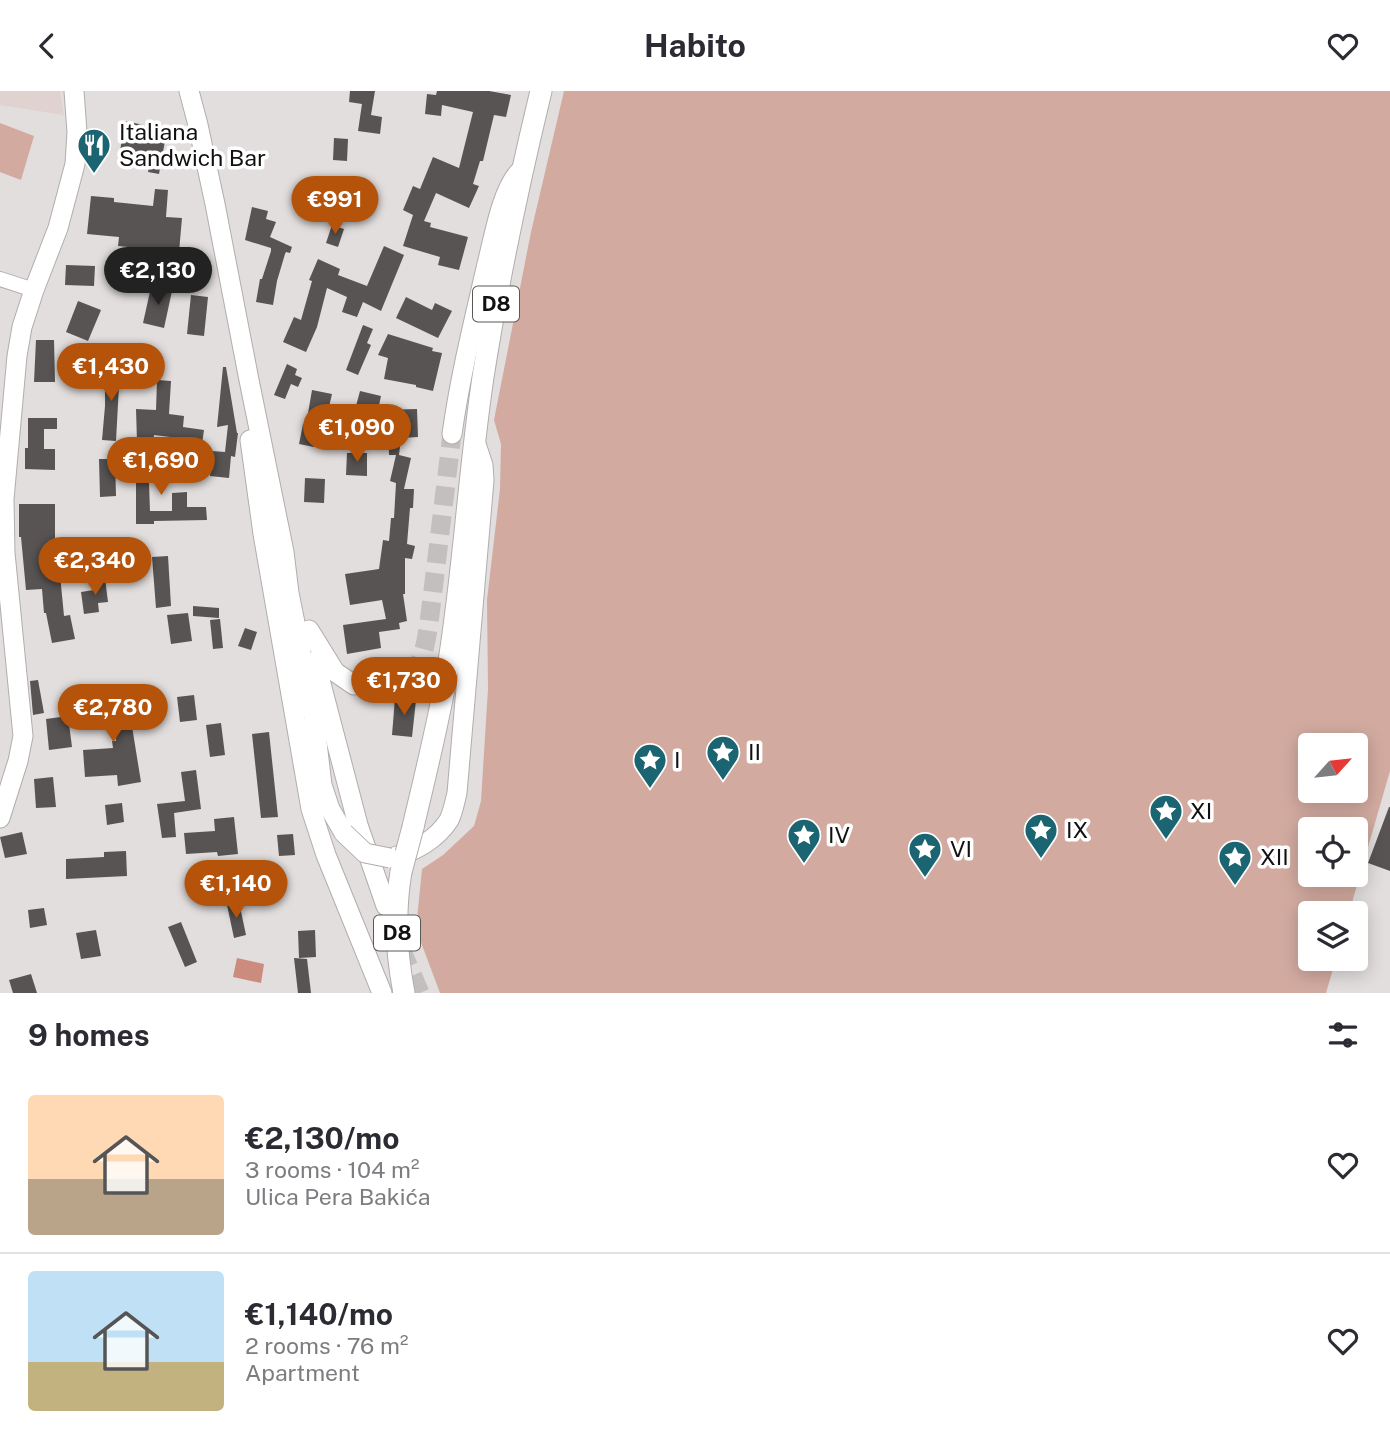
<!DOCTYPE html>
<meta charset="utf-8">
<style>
:root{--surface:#fff;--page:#f2f2f3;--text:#2b2b33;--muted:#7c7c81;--line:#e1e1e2;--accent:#b45309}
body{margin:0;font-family:"Public Sans",sans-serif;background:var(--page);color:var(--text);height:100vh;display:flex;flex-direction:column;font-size:26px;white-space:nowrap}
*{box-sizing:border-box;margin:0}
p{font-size:23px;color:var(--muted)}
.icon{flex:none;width:38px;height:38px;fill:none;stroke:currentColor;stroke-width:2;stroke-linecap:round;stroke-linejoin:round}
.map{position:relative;height:902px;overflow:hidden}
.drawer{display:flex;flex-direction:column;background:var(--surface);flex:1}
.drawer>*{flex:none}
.needle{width:46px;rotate:63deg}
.controls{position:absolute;left:1298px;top:642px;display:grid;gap:14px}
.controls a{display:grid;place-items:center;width:70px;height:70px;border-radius:7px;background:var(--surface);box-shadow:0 4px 18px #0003;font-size:35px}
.price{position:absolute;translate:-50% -60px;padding:0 16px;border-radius:24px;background:var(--accent);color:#fff;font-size:23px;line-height:46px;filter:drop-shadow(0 2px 4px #0008)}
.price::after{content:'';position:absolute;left:50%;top:42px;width:21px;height:16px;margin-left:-10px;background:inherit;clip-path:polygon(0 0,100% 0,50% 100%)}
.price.active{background:#222;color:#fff}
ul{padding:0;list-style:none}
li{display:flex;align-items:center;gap:21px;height:175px;padding:0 28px}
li+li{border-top:2px solid var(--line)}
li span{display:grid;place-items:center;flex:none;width:196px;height:140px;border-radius:7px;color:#555}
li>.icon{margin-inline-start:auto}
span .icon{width:84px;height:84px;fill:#fffc;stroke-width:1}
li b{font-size:30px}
h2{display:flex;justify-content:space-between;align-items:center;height:84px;padding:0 28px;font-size:30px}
header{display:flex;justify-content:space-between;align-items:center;height:91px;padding:0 28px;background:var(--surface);font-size:32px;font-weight:700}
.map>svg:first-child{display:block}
.built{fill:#dfd2cf}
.green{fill:#d2aaa0;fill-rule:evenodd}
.water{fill:#cb8c7d}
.building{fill:#575453}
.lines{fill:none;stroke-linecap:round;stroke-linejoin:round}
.secondary-tunnel{stroke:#c3bfbe;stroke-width:19;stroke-dasharray:19 10;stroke-linecap:butt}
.street-casing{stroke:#b1adac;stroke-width:16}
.secondary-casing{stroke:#b1adac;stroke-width:21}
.primary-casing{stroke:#b1adac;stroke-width:23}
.street{stroke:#fff;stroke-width:14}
.secondary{stroke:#fff;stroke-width:19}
.primary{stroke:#fff;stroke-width:21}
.secondary-bridge-casing{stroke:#b1adac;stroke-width:21;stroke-linecap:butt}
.primary-bridge-casing{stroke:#b1adac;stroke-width:23;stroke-linecap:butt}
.secondary-bridge{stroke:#fff;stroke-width:19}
.primary-bridge{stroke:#fff;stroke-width:21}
.labels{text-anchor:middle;stroke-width:7;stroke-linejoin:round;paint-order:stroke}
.shield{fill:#fff;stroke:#595858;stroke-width:2}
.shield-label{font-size:21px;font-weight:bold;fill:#121010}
.poi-label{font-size:23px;fill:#121010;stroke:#fff;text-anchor:start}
</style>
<header><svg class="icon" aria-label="back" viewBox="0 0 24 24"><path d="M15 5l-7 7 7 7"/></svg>Habito<svg class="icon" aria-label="heart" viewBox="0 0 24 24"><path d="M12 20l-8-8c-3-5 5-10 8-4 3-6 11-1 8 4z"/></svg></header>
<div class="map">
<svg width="1390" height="902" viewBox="0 0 1390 902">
<rect width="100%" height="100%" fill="#e2dedd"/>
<!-- built -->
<path class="built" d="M 0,0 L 60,0 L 64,24 L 0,14 Z"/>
<!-- green -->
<g class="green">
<path d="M 564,0 L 1390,0 L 1390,680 L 1349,822 L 1311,822 L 1311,868 L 1336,868 L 1326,902 L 440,902 L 416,838 L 422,778 L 443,764 L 474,735 L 481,710 L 488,598 L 487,509 L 500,398 L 501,353 L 494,329 L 531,141 ZM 1356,654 L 1356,700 L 1311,700 L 1311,654 ZM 1356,738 L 1356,784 L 1311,784 L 1311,738 Z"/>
<path d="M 0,32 L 34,45 L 21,89 L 0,81 Z"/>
</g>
<!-- water -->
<path class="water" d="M 237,867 L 264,873 L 261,892 L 233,886 Z"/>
<!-- building -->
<g class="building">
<path d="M 350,0 L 375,0 L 371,24 L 382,26 L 380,43 L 358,40 L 362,13 L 349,11 Z"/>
<path d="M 437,0 L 489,0 L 511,4 L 506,26 L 494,24 L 483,70 L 480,70 L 473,93 L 479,95 L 469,117 L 436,102 L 424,130 L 431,132 L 430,136 L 468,146 L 459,179 L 438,174 L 440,166 L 403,155 L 413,124 L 403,119 L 413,95 L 420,98 L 433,66 L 459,77 L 473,21 L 442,14 L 441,25 L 425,23 L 427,3 L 436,4 Z"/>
<path d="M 125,30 L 167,39 L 159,83 L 148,81 L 150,72 L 119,66 Z"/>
<path d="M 334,47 L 348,48 L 347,70 L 333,69 Z"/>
<path d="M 155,98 L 168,99 L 166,126 L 182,127 L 179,161 L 118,155 L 119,146 L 87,143 L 91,105 L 114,107 L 114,111 L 153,115 Z"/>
<path d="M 252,116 L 268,120 L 266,128 L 276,131 L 270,146 L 292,156 L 290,162 L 286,161 L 285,163 L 277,190 L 273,214 L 256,211 L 260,188 L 262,188 L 271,160 L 271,157 L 245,149 Z"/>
<path d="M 332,134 L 344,138 L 338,156 L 326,152 Z"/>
<path d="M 384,155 L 404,164 L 381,220 L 363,211 L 357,226 L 342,221 L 347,206 L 327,197 L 317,236 L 306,261 L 283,251 L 294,226 L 301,229 L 312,190 L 309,189 L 318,168 L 340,178 L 338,184 L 367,195 Z"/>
<path d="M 66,174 L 95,175 L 94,195 L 65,194 Z"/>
<path d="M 151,196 L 172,200 L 164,237 L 143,232 Z"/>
<path d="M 191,204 L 208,206 L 204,245 L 187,243 Z"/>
<path d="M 406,206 L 432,219 L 435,212 L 452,220 L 438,247 L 396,227 Z"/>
<path d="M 78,210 L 101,219 L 88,250 L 66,241 Z"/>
<path d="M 363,234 L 373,238 L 367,252 L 371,254 L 358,284 L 346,279 Z"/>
<path d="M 388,243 L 433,257 L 432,260 L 442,262 L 433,300 L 416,296 L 416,294 L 384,288 L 388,267 L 378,264 Z"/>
<path d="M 36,249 L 54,249 L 55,291 L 34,291 Z"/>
<path d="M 287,273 L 297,278 L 295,284 L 302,287 L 298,296 L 291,293 L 285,308 L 274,304 Z"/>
<path d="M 105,276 L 120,276 L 116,350 L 102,349 L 105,315 Z"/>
<path d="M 223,276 L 226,276 L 237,342 L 238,342 L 235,366 L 231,365 L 229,387 L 210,385 L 212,360 L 225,361 L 228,334 L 217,336 Z"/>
<path d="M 157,289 L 171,290 L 169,323 L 184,325 L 183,336 L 204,339 L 202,353 L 187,351 L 187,348 L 154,344 L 153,352 L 137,351 L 136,318 L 156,319 Z"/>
<path d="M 312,299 L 332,303 L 328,320 L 321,319 L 314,356 L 299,353 L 303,333 L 306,334 Z"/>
<path d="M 360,300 L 381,305 L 378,319 L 417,318 L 418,346 L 401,347 L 399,364 L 411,367 L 404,398 L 414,398 L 413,417 L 410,417 L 407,453 L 415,455 L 412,468 L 405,467 L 405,503 L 403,503 L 407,530 L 399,532 L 400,538 L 379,541 L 381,557 L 347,563 L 343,534 L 386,528 L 382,509 L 350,514 L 345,483 L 379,478 L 383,449 L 389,450 L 391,427 L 394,427 L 396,392 L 390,390 L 396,364 L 389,364 L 388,334 L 353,326 Z"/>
<path d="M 28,327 L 57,327 L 57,338 L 44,338 L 44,358 L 55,358 L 55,379 L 25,378 L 25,357 L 28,357 Z"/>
<path d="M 347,362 L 367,362 L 367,385 L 346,384 Z"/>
<path d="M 152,367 L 152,378 L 170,377 L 171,392 L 149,392 L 150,420 L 172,420 L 172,402 L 187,401 L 187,416 L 206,416 L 207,429 L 154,430 L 154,433 L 136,433 L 136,368 Z"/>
<path d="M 99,368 L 115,368 L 116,405 L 100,406 Z"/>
<path d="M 305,387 L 325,388 L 324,412 L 304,411 Z"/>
<path d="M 19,413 L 55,413 L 55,456 L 57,473 L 59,473 L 64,525 L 70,524 L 75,548 L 52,552 L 46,522 L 44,522 L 42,498 L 26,499 L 21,446 L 19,446 Z"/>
<path d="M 168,465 L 171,515 L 156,517 L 152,466 Z"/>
<path d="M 105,487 L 108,511 L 98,512 L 99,521 L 84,523 L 81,501 L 94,499 L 92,489 Z"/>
<path d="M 193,515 L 219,517 L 219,527 L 193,525 Z"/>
<path d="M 188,522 L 192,550 L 171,553 L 167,524 Z"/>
<path d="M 220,528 L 223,557 L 213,558 L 210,529 Z"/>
<path d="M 245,537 L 257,541 L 251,559 L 238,555 Z"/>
<path d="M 38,589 L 44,622 L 33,624 L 30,590 Z"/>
<path d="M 120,604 L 123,624 L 130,623 L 141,691 L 118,695 L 117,684 L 85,686 L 83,659 L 113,657 L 112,650 L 116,650 L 112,623 L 86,627 L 82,609 Z"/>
<path d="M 194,604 L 197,629 L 180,631 L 177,606 Z"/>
<path d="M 395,607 L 416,609 L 412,646 L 392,644 Z"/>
<path d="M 68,625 L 72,656 L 49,659 L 46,628 Z"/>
<path d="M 221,632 L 225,664 L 210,666 L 206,634 Z"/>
<path d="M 269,641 L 278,726 L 261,727 L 252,643 Z"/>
<path d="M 196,679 L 201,718 L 174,722 L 176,746 L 162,747 L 157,713 L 185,710 L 181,681 Z"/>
<path d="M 53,686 L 56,716 L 36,717 L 34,688 Z"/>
<path d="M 122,712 L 124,731 L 107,734 L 105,714 Z"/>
<path d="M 1389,716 L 1390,716 L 1390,780 L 1368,772 Z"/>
<path d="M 234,726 L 238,763 L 218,765 L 217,761 L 186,763 L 184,742 L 215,740 L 214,728 Z"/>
<path d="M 22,741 L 27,763 L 5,767 L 0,746 Z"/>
<path d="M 293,743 L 295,764 L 279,765 L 277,744 Z"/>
<path d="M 126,760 L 127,785 L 66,788 L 66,768 L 104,766 L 104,761 Z"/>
<path d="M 239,811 L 246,844 L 234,847 L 227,814 Z"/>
<path d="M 44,817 L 47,834 L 30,837 L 28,819 Z"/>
<path d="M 181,831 L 197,871 L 185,876 L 168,836 Z"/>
<path d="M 96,839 L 101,865 L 81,868 L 76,842 Z"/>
<path d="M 315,839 L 316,866 L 299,867 L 298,840 Z"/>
<path d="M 294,867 L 307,868 L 311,902 L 298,902 Z"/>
<path d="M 31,883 L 37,902 L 13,902 L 9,889 Z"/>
</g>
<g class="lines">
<!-- secondary-tunnel -->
<g class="secondary-tunnel">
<path d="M 354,594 C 373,598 404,592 417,575 C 424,566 427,544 429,532 L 452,343"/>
<path d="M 401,858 L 420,902"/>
</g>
<defs>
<path id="street" d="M 0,188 L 34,199"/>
<g id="secondary">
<path d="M 189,0 L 198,34 L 215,113 L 249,289 L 284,461 L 289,502 L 314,626 L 322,694 L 330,718 L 344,742"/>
<path d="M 452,343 C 460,286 474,229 487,173 C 494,146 501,101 519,81"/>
<path d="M 250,349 L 263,443 L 311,718 L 326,764 L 382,902"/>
<path d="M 309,539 L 335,581 L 354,594"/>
<path d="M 315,570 L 358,734 L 386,815"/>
<path d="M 0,727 L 18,670 L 23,645 L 5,462 L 4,408 L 17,265 L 22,236 L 34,199 L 58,137 L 75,73 L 77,41 L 74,0"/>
<path d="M 394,766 C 415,760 437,748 449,729 C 453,721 455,710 457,702 L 484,389 L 483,374 L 475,350"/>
</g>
<g id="primary">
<path d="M 413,736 C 426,681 440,626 449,570 C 464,476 469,380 483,286 C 498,190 518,95 541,0"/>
<path d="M 401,781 C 394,822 396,861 404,902"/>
</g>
</defs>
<!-- street casing -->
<use href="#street" class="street-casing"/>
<!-- secondary casing -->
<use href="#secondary" class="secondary-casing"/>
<!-- primary casing -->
<use href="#primary" class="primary-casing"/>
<!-- street -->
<use href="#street" class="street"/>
<!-- secondary -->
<use href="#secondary" class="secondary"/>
<!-- primary -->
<use href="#primary" class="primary"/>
<defs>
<path id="secondary-bridge" d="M 344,742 L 365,762 L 390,767"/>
<path id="primary-bridge" d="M 401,781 L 413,736"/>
</defs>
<!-- secondary-bridge casing -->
<use href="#secondary-bridge" class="secondary-bridge-casing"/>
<!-- primary-bridge casing -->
<use href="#primary-bridge" class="primary-bridge-casing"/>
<!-- secondary-bridge -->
<use href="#secondary-bridge" class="secondary-bridge"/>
<!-- primary-bridge -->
<use href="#primary-bridge" class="primary-bridge"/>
</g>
<!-- icons -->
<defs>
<symbol id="restaurant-pin" viewBox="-11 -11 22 30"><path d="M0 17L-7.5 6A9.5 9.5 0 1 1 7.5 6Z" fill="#1b6471" stroke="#fff"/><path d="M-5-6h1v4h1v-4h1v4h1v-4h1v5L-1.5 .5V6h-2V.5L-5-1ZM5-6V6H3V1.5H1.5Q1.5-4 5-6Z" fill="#fff"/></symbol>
<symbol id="sight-pin" viewBox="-11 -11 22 30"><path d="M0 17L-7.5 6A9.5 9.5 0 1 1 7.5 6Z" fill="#1b6471" stroke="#fff"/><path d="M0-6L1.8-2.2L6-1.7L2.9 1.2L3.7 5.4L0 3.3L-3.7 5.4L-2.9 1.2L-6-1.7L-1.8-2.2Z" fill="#fff"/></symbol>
</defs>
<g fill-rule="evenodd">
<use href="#restaurant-pin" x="75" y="35" width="38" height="52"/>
<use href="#sight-pin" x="704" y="642" width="38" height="52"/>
<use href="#sight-pin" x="631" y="650" width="38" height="52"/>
<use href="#sight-pin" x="1147" y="701" width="38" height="52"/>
<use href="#sight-pin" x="1022" y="720" width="38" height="52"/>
<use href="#sight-pin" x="785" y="725" width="38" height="52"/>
<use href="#sight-pin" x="906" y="739" width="38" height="52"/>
<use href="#sight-pin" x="1216" y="747" width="38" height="52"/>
</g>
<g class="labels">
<!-- shield labels -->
<g class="shield">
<rect x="473" y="195.5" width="46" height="35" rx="5"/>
<rect x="374" y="824.5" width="46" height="35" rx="5"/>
</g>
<g class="shield-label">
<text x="496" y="220">D8</text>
<text x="397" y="849">D8</text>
</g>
<!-- poi labels -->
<g class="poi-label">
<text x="119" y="49">Italiana<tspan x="119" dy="26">Sandwich Bar</tspan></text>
<text x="748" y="669">II</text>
<text x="674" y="677">I</text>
<text x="1190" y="728">XI</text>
<text x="1066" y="747">IX</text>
<text x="828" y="752">IV</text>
<text x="950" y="766">VI</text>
<text x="1260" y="774">XII</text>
</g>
</g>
</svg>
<div class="controls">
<a><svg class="needle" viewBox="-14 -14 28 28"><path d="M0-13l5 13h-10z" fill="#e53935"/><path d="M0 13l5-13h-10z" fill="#7c7c81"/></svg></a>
<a><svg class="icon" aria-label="locate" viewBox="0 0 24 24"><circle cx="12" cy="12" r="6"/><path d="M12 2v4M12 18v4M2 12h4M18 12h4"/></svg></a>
<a><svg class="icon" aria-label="layers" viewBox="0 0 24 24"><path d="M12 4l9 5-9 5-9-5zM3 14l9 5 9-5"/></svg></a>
</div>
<b class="price" style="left:335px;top:145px">€991</b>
<b class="price active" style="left:158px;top:216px">€2,130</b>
<b class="price" style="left:111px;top:312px">€1,430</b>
<b class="price" style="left:357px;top:373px">€1,090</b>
<b class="price" style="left:161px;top:406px">€1,690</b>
<b class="price" style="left:95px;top:506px">€2,340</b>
<b class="price" style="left:404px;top:626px">€1,730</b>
<b class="price" style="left:113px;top:653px">€2,780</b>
<b class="price" style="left:236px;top:829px">€1,140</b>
</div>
<section class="drawer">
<h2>9 homes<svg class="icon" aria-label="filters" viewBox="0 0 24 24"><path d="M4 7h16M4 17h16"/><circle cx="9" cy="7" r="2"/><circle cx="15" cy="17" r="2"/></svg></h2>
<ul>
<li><span style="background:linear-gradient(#ffd9b3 60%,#b9a48a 0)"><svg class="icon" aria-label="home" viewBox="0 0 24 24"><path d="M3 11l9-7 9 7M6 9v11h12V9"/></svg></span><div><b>€2,130/mo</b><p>3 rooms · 104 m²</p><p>Ulica Pera Bakića</p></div><svg class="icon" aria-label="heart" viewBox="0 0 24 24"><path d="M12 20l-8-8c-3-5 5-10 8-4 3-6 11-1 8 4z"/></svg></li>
<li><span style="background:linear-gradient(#bfe0f5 65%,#c2b280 0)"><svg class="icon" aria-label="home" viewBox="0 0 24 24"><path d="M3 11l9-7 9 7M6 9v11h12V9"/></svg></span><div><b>€1,140/mo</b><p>2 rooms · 76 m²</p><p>Apartment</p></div><svg class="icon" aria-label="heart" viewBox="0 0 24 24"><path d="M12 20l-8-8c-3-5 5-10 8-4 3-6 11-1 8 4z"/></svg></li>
</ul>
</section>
